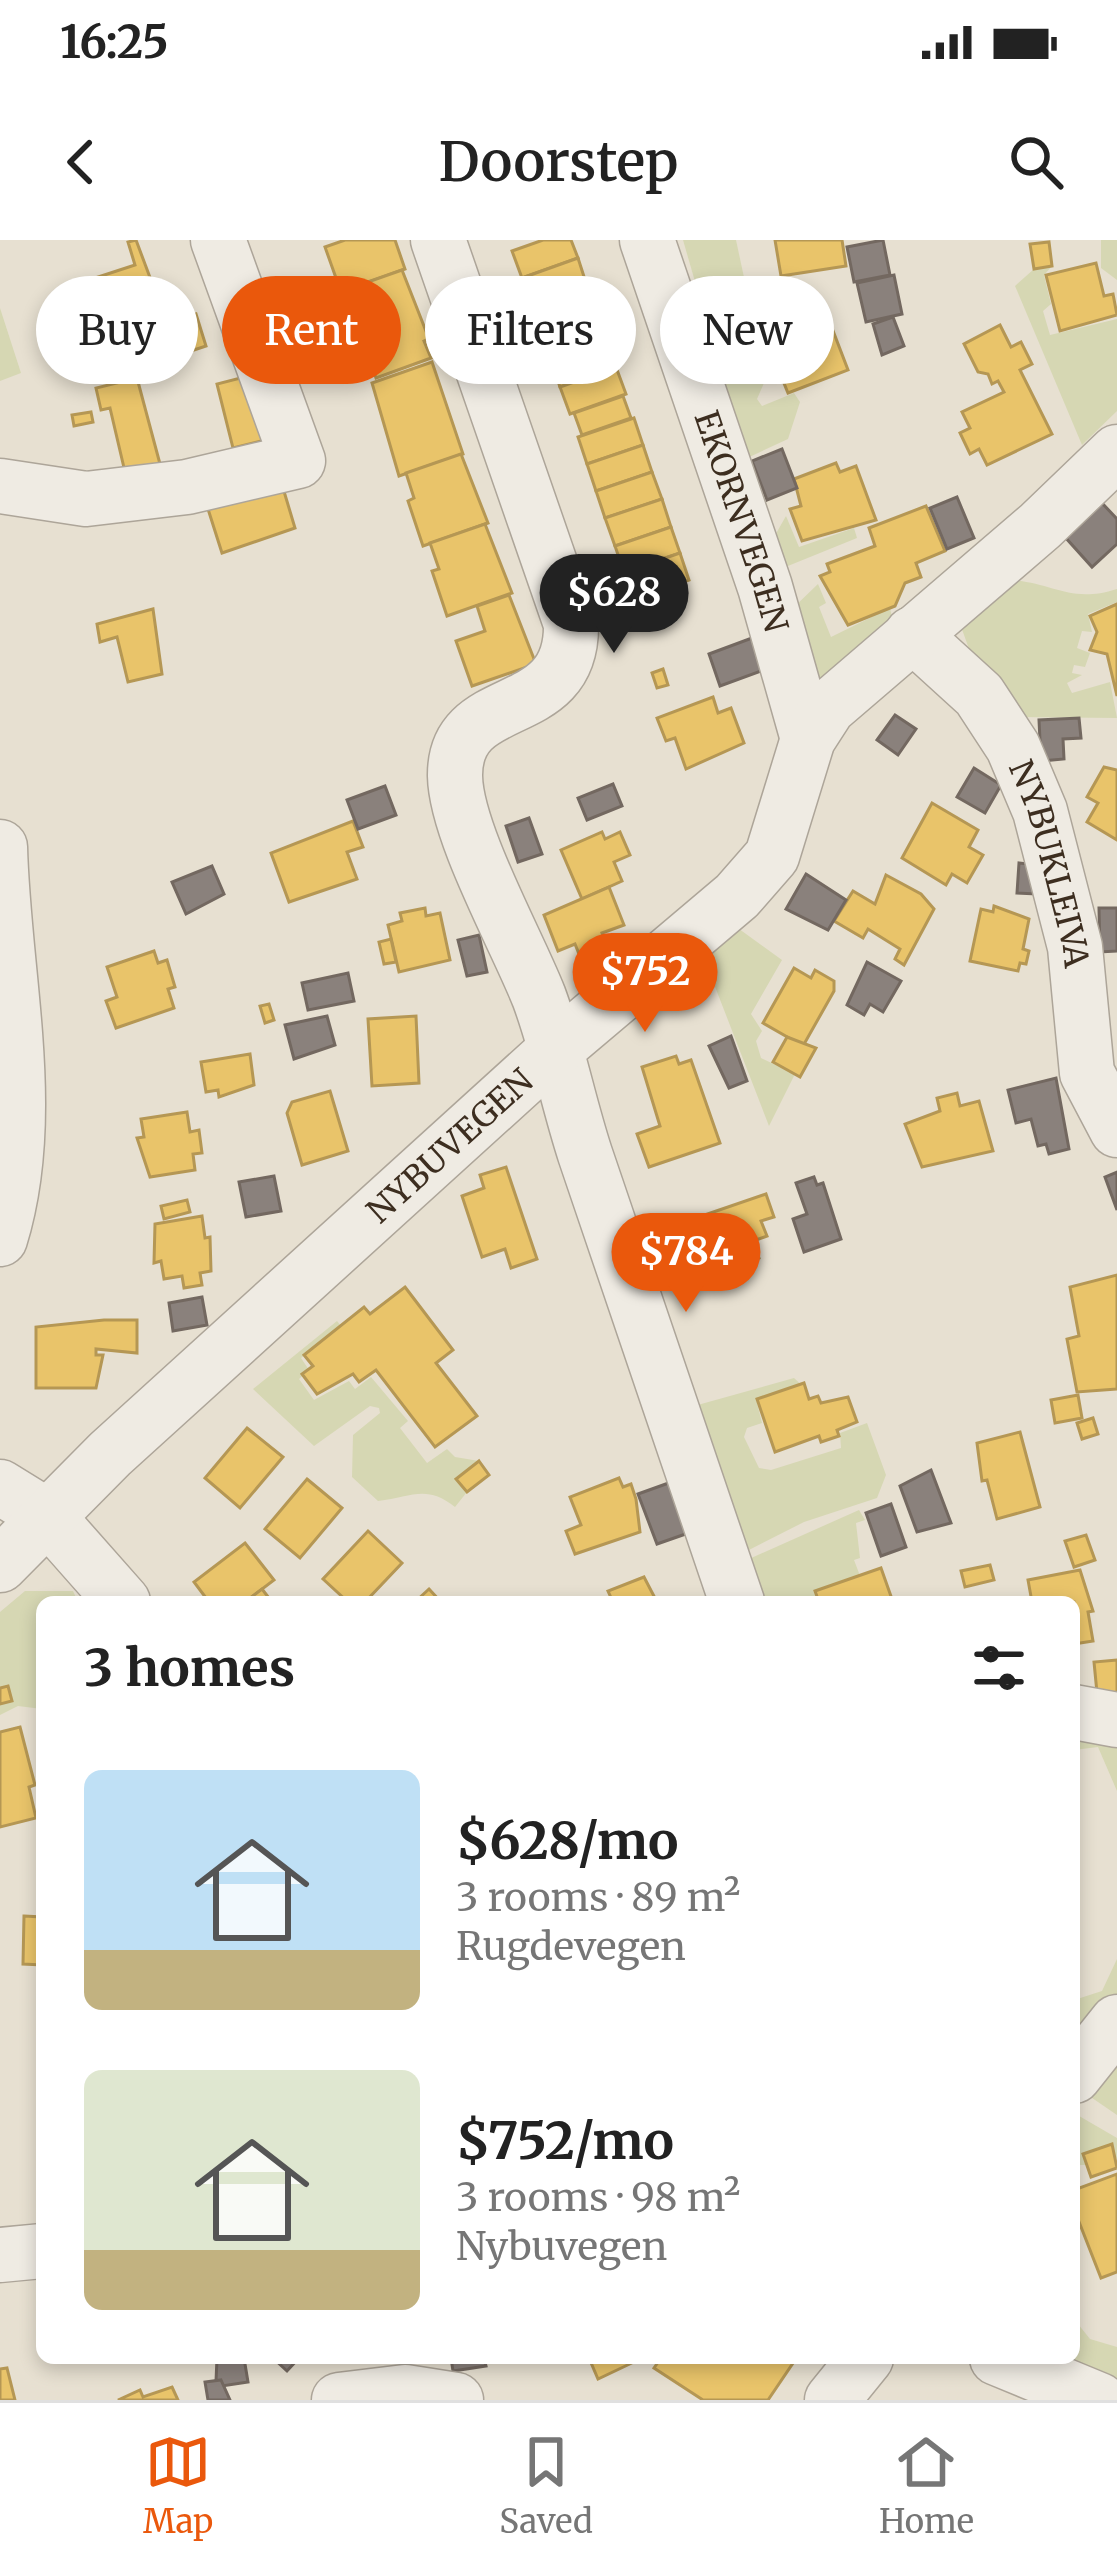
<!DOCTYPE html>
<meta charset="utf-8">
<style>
:root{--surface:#fff;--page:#f2f2f2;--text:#222;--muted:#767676;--line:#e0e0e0;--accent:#ea580c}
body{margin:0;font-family:Merriweather,serif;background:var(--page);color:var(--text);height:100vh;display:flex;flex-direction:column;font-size:45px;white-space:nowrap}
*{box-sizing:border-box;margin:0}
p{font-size:39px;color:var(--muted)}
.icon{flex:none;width:66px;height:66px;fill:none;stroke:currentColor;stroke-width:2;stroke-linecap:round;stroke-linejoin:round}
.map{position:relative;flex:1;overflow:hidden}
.details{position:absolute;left:36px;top:1356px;width:1044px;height:768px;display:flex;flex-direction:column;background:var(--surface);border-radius:18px;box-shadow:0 6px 18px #0003}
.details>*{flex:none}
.hud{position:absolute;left:36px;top:36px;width:1047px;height:108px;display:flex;gap:24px}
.price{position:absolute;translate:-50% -102px;padding:0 27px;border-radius:42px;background:var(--accent);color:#fff;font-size:39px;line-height:78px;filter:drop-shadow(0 3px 6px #0008)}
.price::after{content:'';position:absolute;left:50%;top:72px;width:36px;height:27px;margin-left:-18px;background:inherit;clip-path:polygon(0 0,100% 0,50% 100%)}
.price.current{background:#222;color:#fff}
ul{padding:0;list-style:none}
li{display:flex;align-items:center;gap:36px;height:300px;padding:0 48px}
li span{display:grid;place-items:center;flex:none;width:336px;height:240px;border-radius:18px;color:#555}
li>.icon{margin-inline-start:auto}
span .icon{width:144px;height:144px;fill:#fffc;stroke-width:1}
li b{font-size:51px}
h2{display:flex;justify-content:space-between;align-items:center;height:144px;padding:0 48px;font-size:51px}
.chip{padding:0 42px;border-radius:54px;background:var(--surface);box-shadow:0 6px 18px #0003;font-size:42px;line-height:108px}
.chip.current{background:var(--accent);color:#fff}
.status{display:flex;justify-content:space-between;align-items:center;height:84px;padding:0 60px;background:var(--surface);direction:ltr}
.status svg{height:33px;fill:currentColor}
header{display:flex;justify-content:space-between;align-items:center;height:156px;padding:0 48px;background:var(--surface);font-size:54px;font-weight:600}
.dock{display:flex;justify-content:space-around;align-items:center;height:168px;border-top:3px solid var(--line);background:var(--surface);font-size:33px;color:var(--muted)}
.dock a{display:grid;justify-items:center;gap:6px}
.dock .current{color:var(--accent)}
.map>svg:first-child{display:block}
.green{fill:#d6d7b3}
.homes{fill:#e9c46a;stroke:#b59754;stroke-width:3}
.industry{fill:#8a817c;stroke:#736860;stroke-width:3}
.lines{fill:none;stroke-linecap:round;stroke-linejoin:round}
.minor-casing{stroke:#ada599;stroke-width:57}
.minor{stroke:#efebe3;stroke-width:54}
.labels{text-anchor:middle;stroke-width:12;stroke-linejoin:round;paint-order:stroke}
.street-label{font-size:33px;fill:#3d2e20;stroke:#f7eed8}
</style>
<div class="status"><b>16:25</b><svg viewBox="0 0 49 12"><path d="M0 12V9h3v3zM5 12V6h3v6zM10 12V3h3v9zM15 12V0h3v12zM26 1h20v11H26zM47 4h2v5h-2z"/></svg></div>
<header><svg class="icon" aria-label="back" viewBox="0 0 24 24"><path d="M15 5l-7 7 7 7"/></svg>Doorstep<svg class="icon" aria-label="search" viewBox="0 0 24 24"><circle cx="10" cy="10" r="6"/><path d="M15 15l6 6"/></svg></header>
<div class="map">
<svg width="1117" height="2160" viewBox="0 0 1117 2160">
<rect width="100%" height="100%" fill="#e7e0d1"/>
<!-- green -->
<g class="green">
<path d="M 683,0 L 736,0 L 745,42 L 698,52 Z"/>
<path d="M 1101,0 L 1117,0 L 1117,40 L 1101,28 Z"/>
<path d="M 1052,26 L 1044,35 L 1051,64 L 1043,71 L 1050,95 L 1117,79 L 1117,171 L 1082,205 L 1015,46 L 1034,29 Z"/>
<path d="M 0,68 L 21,133 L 0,141 Z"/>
<path d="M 776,80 L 776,99 L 766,104 L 775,125 L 760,131 L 764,143 L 757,159 L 762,166 L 794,153 L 800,162 L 788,199 L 745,219 L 712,109 L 722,89 Z"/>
<path d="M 786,276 L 799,307 L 854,288 L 857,298 L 778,330 L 769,306 Z"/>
<path d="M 1003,340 C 1052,340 1067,365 1117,349 L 1117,362 L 1088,374 L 1092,392 L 1082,391 L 1077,408 L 1090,413 L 1085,427 L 1074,425 L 1072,433 L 1082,435 L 1067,443 L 1072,453 L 1110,442 L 1117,478 L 1018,477 L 973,420 L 959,381 Z"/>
<path d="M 818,344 L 826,363 L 819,367 L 831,397 L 890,368 L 893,382 L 812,447 L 790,371 Z"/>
<path d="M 735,686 L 782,720 L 751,774 L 762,791 L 756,801 L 761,818 L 795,834 L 769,886 L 707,726 L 719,698 Z"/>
<path d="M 337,1081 L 342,1087 L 301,1118 L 309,1130 L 299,1139 L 314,1160 L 349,1141 L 355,1149 L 371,1137 L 408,1181 L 400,1188 L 427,1223 L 447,1209 L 455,1217 L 479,1221 L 457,1239 L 467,1252 L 455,1267 C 426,1244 412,1257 378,1261 L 352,1237 L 353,1195 L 380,1173 L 379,1168 L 370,1166 L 314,1206 L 253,1149 Z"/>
<path d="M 794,1138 L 805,1148 L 757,1163 L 762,1183 L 747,1188 L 744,1197 L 759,1228 L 771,1230 L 841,1208 L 840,1193 L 867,1183 L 886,1235 L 877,1258 L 804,1282 L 745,1312 L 749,1319 L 859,1270 L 865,1280 L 856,1283 L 860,1318 L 854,1320 L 862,1341 L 829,1362 L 755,1362 L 694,1166 Z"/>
<path d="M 25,1351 L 73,1351 L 78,1362 L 42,1362 L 42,1469 L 18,1466 L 0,1475 L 0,1372 Z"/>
<path d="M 1074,1485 L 1117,1489 L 1117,1551 L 1098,1507 L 1074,1510 Z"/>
<path d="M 1117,1719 L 1117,1755 L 1074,1804 L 1074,1760 L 1102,1751 Z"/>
<path d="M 1117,1802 L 1117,1875 L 1079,1849 Z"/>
<path d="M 1074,1873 L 1117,1898 L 1117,1920 L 1112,1905 L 1084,1914 L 1087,1925 L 1079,1925 Z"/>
<path d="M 1074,2079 L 1090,2099 L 1117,2107 L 1117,2146 L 1032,2118 L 1074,2118 Z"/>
</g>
<!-- homes -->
<g class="homes">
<path d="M 136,0 L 167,83 L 196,74 L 206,106 L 149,125 L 144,110 L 118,118 L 92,39 L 135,25 L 128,2 Z"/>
<path d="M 345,0 L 395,0 L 405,29 L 341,52 L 325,7 Z"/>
<path d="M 543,0 L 571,0 L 578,18 L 522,38 L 512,11 Z"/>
<path d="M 775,0 L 842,0 L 846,26 L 781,36 Z"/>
<path d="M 1049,2 L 1052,26 L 1034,29 L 1030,4 Z"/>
<path d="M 578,18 L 587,46 L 531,65 L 522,38 Z"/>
<path d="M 1096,23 L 1104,56 L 1113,54 L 1117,75 L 1060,91 L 1046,35 Z"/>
<path d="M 402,30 L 429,99 L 424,101 L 431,118 L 376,138 L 370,120 L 365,122 L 345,50 Z"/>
<path d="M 587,46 L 597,73 L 541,93 L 531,65 Z"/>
<path d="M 597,73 L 607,100 L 551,120 L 541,93 Z"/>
<path d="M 827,75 L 848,130 L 788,153 L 766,99 Z"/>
<path d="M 1000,85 L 1011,107 L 1021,102 L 1032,124 L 1020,130 L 1052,194 L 987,225 L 979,209 L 970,214 L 960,193 L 970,188 L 962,172 L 1004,152 L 998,141 L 992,144 L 988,134 L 978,132 L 964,104 Z"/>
<path d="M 607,100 L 616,127 L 560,147 L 551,120 Z"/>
<path d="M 432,122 L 463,214 L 399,236 L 372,143 Z"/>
<path d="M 616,127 L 626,154 L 570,174 L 560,147 Z"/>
<path d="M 252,135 L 269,199 L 233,208 L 217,144 Z"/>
<path d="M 137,138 L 160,224 L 125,232 L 110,168 L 101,170 L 96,148 Z"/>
<path d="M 623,156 L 631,178 L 582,195 L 574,173 Z"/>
<path d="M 91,172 L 93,182 L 74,186 L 72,175 Z"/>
<path d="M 634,178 L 643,205 L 587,224 L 578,197 Z"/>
<path d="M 643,205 L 652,232 L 596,251 L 587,224 Z"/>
<path d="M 461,214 L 488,283 L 423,306 L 408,261 L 414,258 L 406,233 Z"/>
<path d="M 836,223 L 840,232 L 856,226 L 876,280 L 802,301 L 790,269 L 801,266 L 794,239 Z"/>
<path d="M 652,232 L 662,259 L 605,278 L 596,251 Z"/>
<path d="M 283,248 L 295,288 L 222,313 L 208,269 Z"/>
<path d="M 662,259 L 671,287 L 615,306 L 605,278 Z"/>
<path d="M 926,266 L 945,311 L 916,323 L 921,337 L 905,343 L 895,366 L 848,385 L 820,336 L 830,332 L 827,324 L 875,306 L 869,288 Z"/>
<path d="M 485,284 L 512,353 L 447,376 L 432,331 L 439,329 L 430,303 Z"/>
<path d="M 671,287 L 680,313 L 624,332 L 615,306 Z"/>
<path d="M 680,313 L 689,340 L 634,359 L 624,332 Z"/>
<path d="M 509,355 L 536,424 L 472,446 L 456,401 L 485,391 L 477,366 Z"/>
<path d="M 1117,364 L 1117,456 L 1107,414 L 1090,410 L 1097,392 L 1090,376 Z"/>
<path d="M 153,369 L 162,434 L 128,442 L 117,397 L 100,402 L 97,384 Z"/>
<path d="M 663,429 L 668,445 L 657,448 L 652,433 Z"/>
<path d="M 713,457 L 718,473 L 731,468 L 744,503 L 686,529 L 675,498 L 666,501 L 657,478 Z"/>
<path d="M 1104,527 L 1117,530 L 1117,600 L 1087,582 L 1098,563 L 1087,557 Z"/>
<path d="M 932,563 L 978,590 L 969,607 L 983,615 L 967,643 L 952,634 L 946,645 L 902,618 Z"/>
<path d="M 353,581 L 363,607 L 347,612 L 357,639 L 289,662 L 271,613 Z"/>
<path d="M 602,592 L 605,599 L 620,592 L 630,615 L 614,622 L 622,641 L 582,659 L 561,610 Z"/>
<path d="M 886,635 L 921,654 L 934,669 L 904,725 L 895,719 L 900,709 L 868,689 L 863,698 L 834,681 L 853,651 L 875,664 Z"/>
<path d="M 609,647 L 624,685 L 602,693 L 606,703 L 579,714 L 575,704 L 558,711 L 544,675 Z"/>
<path d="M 994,666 L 1029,679 L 1023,709 L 1029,711 L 1026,724 L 1020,723 L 1018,731 L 970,721 L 981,669 L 993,672 Z"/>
<path d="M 425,668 L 426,676 L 440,673 L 450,720 L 399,732 L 388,685 L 402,681 L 400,673 Z"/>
<path d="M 391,699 L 396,722 L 384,724 L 379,702 Z"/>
<path d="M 154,711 L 158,723 L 167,720 L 175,747 L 168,749 L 174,768 L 116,788 L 106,761 L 117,757 L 107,727 Z"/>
<path d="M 794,728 L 811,738 L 815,730 L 834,741 L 834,751 L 803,806 L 763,783 Z"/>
<path d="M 269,764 L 274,780 L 265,783 L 260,766 Z"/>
<path d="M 416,776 L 419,843 L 372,846 L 368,779 Z"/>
<path d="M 787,797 L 816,808 L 800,837 L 773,822 Z"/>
<path d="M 250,814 L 254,845 L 219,857 L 218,850 L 206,852 L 201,822 Z"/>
<path d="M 676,816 L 679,824 L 691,820 L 720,903 L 649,927 L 637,894 L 660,886 L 642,827 Z"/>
<path d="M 330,851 L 348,911 L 302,925 L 287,873 L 292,862 Z"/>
<path d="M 957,853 L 960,866 L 979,861 L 993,911 L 922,927 L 905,884 L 940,871 L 937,858 Z"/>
<path d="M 187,872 L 190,892 L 199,890 L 202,913 L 193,914 L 195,930 L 150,937 L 137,898 L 144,897 L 141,879 Z"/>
<path d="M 506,927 L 537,1019 L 511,1028 L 505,1009 L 482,1017 L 462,956 L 484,948 L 480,935 Z"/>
<path d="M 766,954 L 774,977 L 761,981 L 767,996 L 753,1001 L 759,1018 L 712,1034 L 693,979 Z"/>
<path d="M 187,960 L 190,972 L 164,979 L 161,966 Z"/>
<path d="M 202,976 L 205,998 L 210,997 L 211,1031 L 200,1033 L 202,1045 L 184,1048 L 182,1036 L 164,1039 L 161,1021 L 154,1023 L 155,984 Z"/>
<path d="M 1117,1035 L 1117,1149 L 1077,1152 L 1067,1099 L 1079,1096 L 1070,1047 Z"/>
<path d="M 405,1047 L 453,1110 L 436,1123 L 477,1176 L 435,1207 L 376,1130 L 359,1142 L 353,1134 L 317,1154 L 302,1134 L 313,1126 L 304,1115 L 364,1067 L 370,1074 Z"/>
<path d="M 104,1080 L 137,1080 L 137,1113 L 96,1109 L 96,1115 L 103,1115 L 96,1148 L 36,1148 L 36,1087 Z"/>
<path d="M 804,1143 L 809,1159 L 818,1156 L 821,1163 L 848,1157 L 857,1182 L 837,1190 L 839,1196 L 821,1202 L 819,1196 L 775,1212 L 757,1159 Z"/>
<path d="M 1078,1155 L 1082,1178 L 1055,1183 L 1051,1160 Z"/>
<path d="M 1093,1178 L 1098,1194 L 1082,1199 L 1077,1183 Z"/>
<path d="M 247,1188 L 283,1217 L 240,1268 L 205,1238 Z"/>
<path d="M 1020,1192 L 1040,1267 L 997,1279 L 987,1240 L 982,1241 L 977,1203 Z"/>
<path d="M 479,1221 L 489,1235 L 467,1252 L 456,1239 Z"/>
<path d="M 619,1238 L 623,1247 L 631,1244 L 636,1259 L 640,1292 L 575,1314 L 566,1291 L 581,1285 L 570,1257 Z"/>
<path d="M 307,1239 L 342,1268 L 300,1318 L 265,1289 Z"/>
<path d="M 368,1291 L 402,1323 L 365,1362 L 348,1362 L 323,1339 Z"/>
<path d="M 1086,1295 L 1095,1320 L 1074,1327 L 1065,1301 Z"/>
<path d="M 245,1303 L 274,1340 L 245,1362 L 209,1362 L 194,1342 Z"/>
<path d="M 990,1325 L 994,1340 L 965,1347 L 961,1331 Z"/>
<path d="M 881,1328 L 893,1362 L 819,1362 L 815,1351 Z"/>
<path d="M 1080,1330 L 1093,1371 L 1088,1372 L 1093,1401 L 1074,1404 L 1074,1362 L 1032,1362 L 1028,1340 Z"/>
<path d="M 644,1337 L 657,1362 L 613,1362 L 608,1351 Z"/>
<path d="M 262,1349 L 272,1362 L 245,1362 Z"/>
<path d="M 429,1349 L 441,1362 L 415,1362 Z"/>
<path d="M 1117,1420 L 1117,1461 L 1098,1463 L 1094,1422 Z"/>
<path d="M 8,1446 L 12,1461 L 0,1464 L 0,1448 Z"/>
<path d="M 20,1487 L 35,1545 L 29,1547 L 36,1578 L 0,1587 L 0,1492 Z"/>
<path d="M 24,1676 L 42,1677 L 42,1725 L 23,1724 Z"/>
<path d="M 1112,1904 L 1117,1928 L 1091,1937 L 1083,1914 Z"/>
<path d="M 1117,1934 L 1117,2032 L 1101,2038 L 1074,1969 L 1074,1950 Z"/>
<path d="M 589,2118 L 634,2118 L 636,2121 L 598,2139 Z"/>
<path d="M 661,2118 L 786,2118 L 793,2123 L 768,2160 L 703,2160 L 654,2128 Z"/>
<path d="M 7,2128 L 15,2160 L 0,2160 L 0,2129 Z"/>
<path d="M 172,2147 L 178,2160 L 118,2160 L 140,2150 L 143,2157 Z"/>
</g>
<!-- industry -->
<g class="industry">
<path d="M 883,0 L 890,35 L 854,42 L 847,7 Z"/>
<path d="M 894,35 L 902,74 L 866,82 L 857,43 Z"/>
<path d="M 893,77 L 904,106 L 882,115 L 873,84 Z"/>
<path d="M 782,209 L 797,248 L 767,260 L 752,221 Z"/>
<path d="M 957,257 L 974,298 L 947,309 L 930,268 Z"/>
<path d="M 1102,263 L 1117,279 L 1117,304 L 1092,327 L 1065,297 Z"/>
<path d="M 752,398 L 764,430 L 720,446 L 709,414 Z"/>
<path d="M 895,475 L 916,489 L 898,515 L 877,500 Z"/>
<path d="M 1079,478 L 1081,498 L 1063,499 L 1064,519 L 1041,521 L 1039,480 Z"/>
<path d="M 974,528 L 1001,545 L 985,573 L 957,557 Z"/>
<path d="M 613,544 L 622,566 L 587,580 L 578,558 Z"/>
<path d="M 385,546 L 396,575 L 358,589 L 347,560 Z"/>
<path d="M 529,578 L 542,614 L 518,622 L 506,586 Z"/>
<path d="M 1019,623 L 1038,625 L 1036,654 L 1017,653 Z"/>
<path d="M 212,626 L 224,654 L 186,674 L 172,642 Z"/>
<path d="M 806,634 L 846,660 L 828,690 L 786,669 Z"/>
<path d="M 1099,668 L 1117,668 L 1117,711 L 1100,712 Z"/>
<path d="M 479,695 L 487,732 L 467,736 L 458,700 Z"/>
<path d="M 867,722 L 901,741 L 883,772 L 870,764 L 864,775 L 847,765 Z"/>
<path d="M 348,733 L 354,761 L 308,770 L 302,743 Z"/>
<path d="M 327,776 L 335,805 L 294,819 L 285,785 Z"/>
<path d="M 731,796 L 747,841 L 729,848 L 709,806 Z"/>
<path d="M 1056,838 L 1069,909 L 1049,914 L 1046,904 L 1038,906 L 1031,879 L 1016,883 L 1008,850 Z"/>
<path d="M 1117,932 L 1117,970 L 1105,937 Z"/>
<path d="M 274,936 L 281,971 L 246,977 L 239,942 Z"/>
<path d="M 814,937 L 817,945 L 823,943 L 841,999 L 804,1012 L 793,979 L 807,974 L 796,943 Z"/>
<path d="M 202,1057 L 207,1085 L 173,1091 L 169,1063 Z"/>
<path d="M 931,1230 L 951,1283 L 917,1292 L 900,1246 Z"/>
<path d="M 677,1240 L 697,1290 L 657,1304 L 638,1254 Z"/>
<path d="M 891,1264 L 906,1307 L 881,1316 L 866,1273 Z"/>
<path d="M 217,2118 L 244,2118 L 248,2142 L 222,2146 L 216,2141 Z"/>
<path d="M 273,2118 L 299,2118 L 287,2131 Z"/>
<path d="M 451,2118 L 484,2118 L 486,2126 L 453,2131 Z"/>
<path d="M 221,2140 L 230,2160 L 208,2160 L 205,2142 Z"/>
</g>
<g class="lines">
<defs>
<g id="minor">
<path d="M 438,0 L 571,384 C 573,487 454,446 455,536 C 456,593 517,701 539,757 C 558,808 568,862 585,914 C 635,1064 686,1213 737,1362"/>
<path id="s1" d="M 647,0 L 765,347 L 808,499"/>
<path d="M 0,246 L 86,259 L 187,247 L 298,221 L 218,0"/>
<path id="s2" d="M 912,394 L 979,455 L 1013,507 L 1040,571 L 1075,707 L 1087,833 L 1117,890"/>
<path d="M 0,607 C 3,734 39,874 0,999"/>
<path d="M 0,1247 L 47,1276 L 123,1362"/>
<path id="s3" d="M 0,1325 L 110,1214 L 555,810 L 737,656 L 772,616 L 808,499 L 828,468 L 1040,286 L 1117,212"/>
<path d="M 1074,1472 L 1117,1480"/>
<path d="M 1074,1836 L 1117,1782"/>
<path d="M 0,2015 L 42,2011"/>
<path d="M 997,2118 L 1099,2160"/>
<path d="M 339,2160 L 405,2152 L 456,2160"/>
<path d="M 832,2160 L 866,2118"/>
</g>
</defs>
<!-- minor casing -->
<use href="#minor" class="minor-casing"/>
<!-- minor -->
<use href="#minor" class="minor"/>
</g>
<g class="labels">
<!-- street labels -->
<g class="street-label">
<text dy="12" stroke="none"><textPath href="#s1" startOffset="297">EKORNVEGEN</textPath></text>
<text dy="12" stroke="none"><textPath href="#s2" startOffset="276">NYBUKLEIVA</textPath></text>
<text dy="12" stroke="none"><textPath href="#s3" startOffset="615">NYBUVEGEN</textPath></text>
</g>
</g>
</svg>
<b class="price current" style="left:614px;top:416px">$628</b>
<b class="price" style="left:645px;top:795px">$752</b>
<b class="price" style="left:686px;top:1075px">$784</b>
<div class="hud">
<a class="chip">Buy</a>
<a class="chip current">Rent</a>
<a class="chip">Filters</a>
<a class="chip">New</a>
</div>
<section class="details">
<h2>3 homes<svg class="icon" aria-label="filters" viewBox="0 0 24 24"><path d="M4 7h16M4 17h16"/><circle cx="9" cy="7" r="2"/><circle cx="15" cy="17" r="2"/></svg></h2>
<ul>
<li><span style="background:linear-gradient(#bfe0f5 75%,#c2b280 0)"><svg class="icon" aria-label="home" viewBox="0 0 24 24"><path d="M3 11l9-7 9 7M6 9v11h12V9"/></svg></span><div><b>$628/mo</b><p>3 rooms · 89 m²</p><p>Rugdevegen</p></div></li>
<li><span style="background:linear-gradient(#dfe7d0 75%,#c2b280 0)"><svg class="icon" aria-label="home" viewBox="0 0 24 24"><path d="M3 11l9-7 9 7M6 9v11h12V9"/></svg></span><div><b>$752/mo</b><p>3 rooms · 98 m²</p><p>Nybuvegen</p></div></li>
</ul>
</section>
</div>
<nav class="dock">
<a class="current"><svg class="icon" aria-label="map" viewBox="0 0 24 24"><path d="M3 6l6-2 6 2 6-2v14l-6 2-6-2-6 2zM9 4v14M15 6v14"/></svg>Map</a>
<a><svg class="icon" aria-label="saved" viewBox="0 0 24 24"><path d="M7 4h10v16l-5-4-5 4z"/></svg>Saved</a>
<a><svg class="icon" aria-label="home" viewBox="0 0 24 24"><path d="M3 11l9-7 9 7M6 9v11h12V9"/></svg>Home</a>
</nav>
